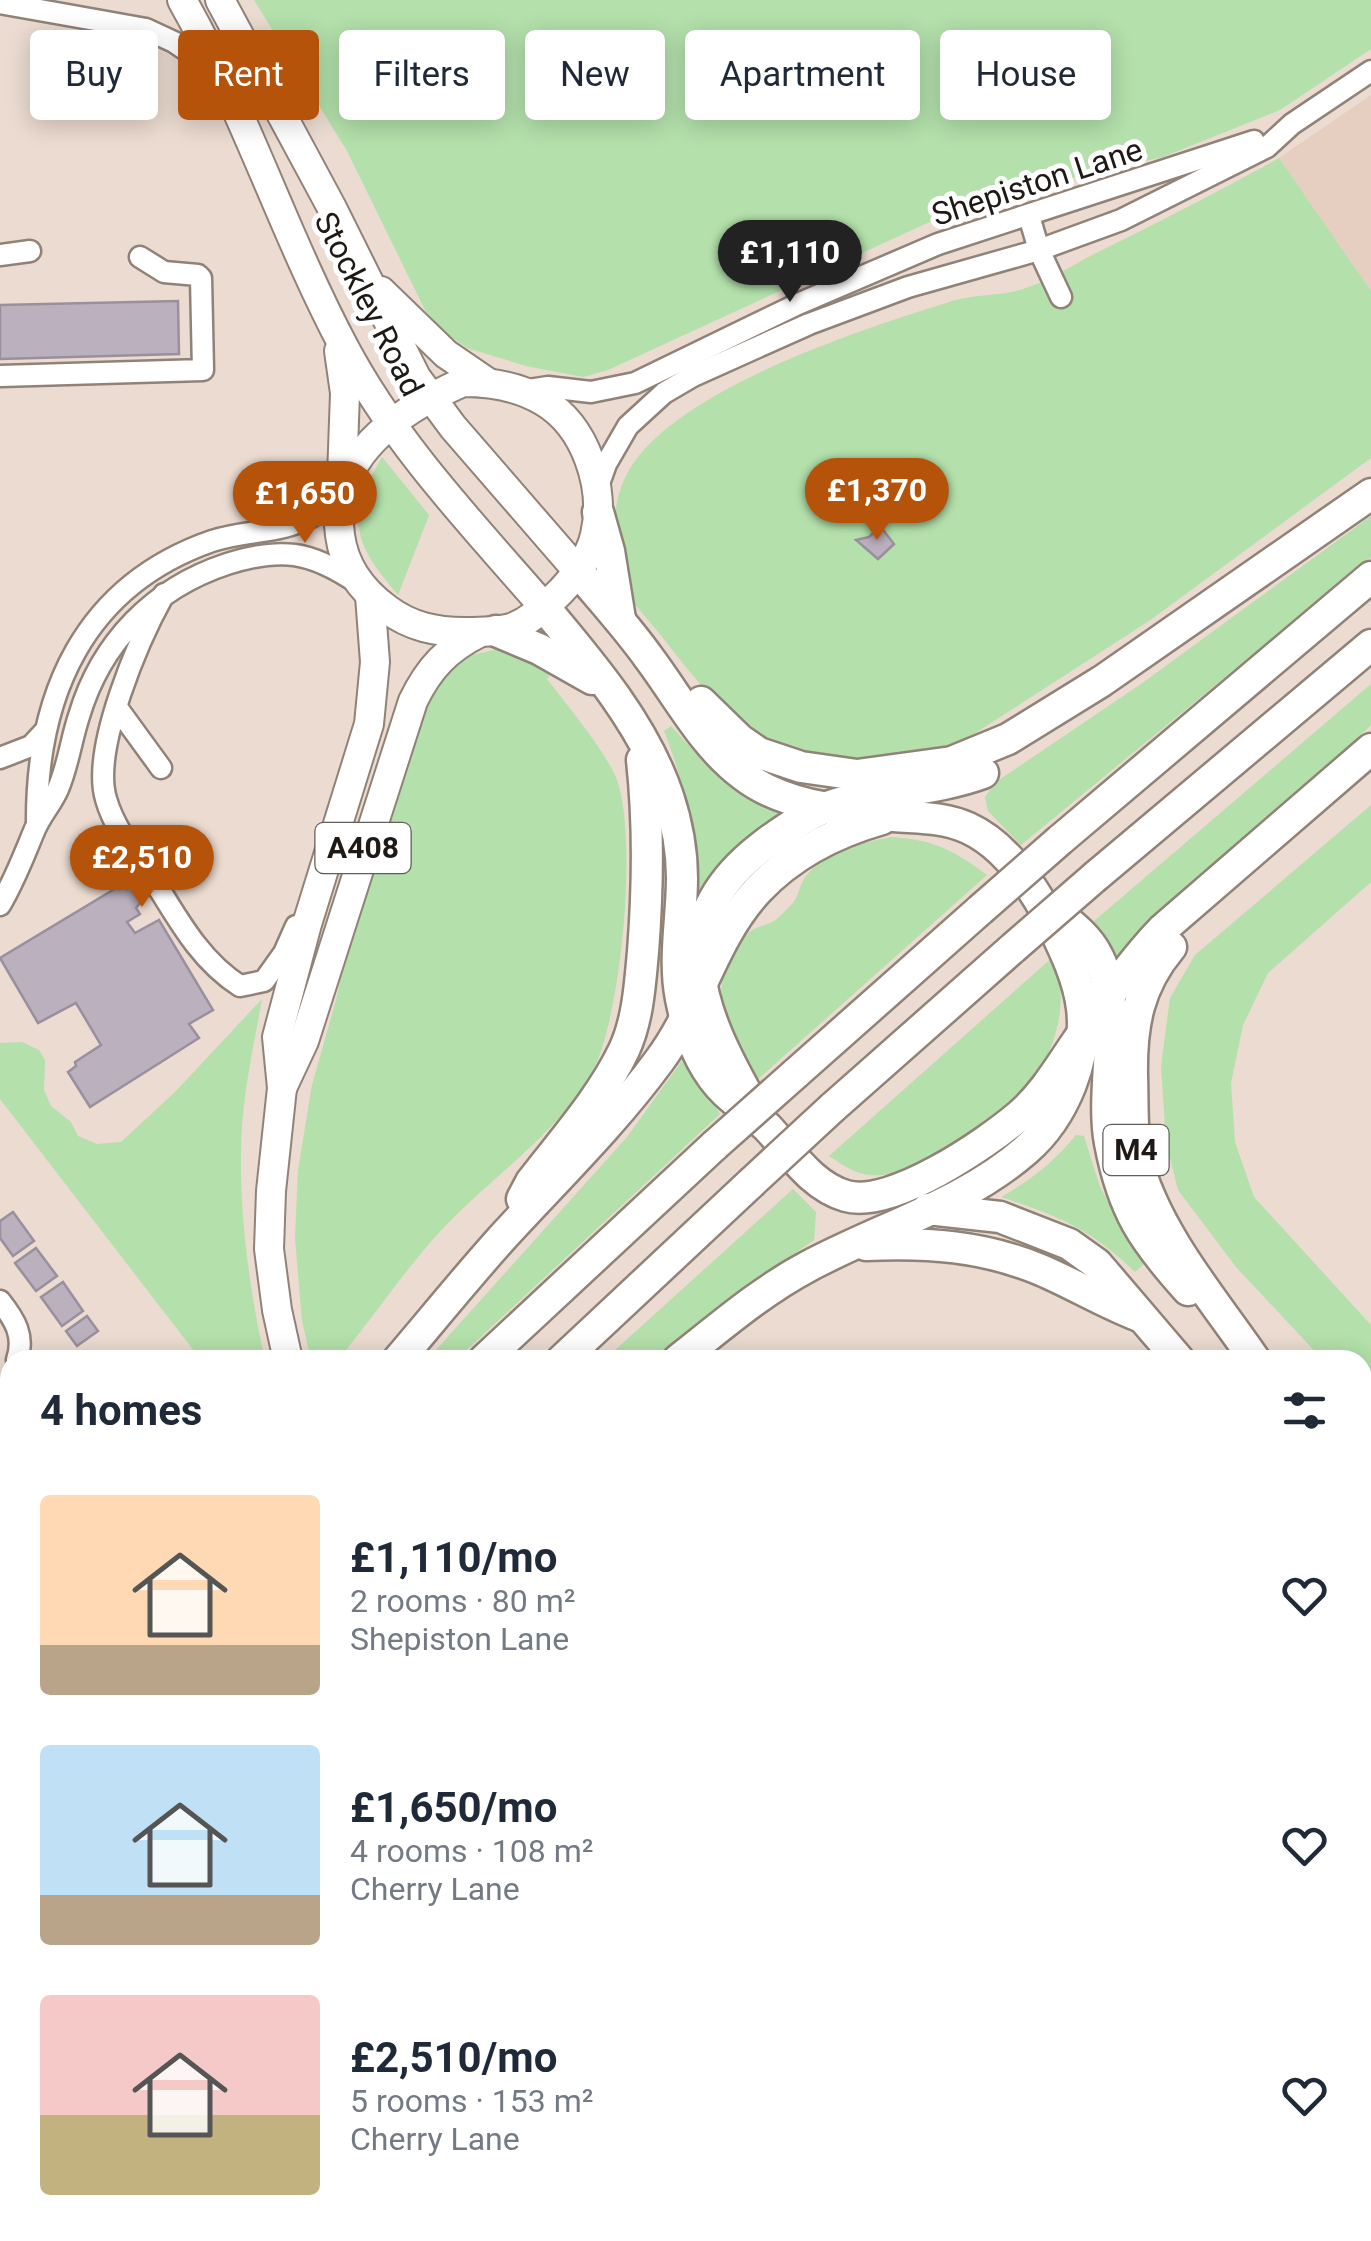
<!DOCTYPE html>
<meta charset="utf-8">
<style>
:root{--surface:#fff;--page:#f2f2f3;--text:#1f2937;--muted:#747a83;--accent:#b45309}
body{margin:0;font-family:Roboto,sans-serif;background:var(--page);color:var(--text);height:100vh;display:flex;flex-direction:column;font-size:38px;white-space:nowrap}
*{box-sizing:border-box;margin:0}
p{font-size:32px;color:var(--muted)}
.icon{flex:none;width:55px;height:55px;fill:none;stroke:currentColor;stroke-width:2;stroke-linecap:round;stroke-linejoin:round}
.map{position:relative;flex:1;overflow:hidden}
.panel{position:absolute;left:0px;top:1350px;width:1372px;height:892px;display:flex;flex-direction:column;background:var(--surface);border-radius:30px 30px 0 0;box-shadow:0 5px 25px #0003}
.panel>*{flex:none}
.top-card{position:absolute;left:30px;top:30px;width:1312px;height:90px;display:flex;gap:20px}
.price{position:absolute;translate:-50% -85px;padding:0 22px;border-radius:35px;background:var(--accent);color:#fff;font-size:32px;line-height:65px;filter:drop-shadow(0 2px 5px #0008)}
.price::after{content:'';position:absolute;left:50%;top:60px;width:30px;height:22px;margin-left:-15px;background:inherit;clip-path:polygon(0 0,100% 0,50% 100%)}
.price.current{background:#222;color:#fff}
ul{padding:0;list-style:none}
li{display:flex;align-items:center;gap:30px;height:250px;padding:0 40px}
li span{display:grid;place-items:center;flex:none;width:280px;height:200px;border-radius:10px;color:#555}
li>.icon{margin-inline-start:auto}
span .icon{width:120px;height:120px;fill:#fffc;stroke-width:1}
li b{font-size:42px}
h2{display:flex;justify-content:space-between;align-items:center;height:120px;padding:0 40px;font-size:42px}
.tag{padding:0 35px;border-radius:10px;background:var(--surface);box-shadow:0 5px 25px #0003;font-size:35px;line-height:90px}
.tag.current{background:var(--accent);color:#fff}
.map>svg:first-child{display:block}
.built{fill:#e6cfc0}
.green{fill:#b3e0ab}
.building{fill:#bbb0be;stroke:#9a8f9d;stroke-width:2.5}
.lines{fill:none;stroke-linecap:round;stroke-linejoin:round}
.minor-casing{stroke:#918278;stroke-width:25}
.major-casing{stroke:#918278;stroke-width:32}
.highway-casing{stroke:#918278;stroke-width:35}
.minor{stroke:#fff;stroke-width:20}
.major{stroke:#fff;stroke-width:28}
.highway{stroke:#fff;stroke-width:30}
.highway-bridge-casing{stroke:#918278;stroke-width:35;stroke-linecap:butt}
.highway-bridge{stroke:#fff;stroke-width:30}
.labels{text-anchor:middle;stroke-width:10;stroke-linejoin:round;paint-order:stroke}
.shield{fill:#fff;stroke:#625e5b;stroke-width:2.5}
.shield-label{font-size:30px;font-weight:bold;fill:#1e1915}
.street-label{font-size:32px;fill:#1e1915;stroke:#fff}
</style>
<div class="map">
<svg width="1371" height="2241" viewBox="0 0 1371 2241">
<rect width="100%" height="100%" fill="#ebdbd0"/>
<!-- built -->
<path class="built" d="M 1371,95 L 1371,291 L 1279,158 Z"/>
<!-- green -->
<g class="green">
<path d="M 254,0 L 1371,0 L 1371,49 L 1280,110 L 1163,157 L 1046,184 L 936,219 L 608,370 L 583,377 L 526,366 L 467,348 L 443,331 L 425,310 L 347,151 Z"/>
<path d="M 1279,158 L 1371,291 L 1371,458 L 1149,621 L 949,750 C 921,756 825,763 799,755 C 736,736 698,682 659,633 C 645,616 627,598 620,577 C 610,548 612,508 624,480 C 662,392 868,327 956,300 C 978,294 1002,296 1023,289 C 1049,281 1074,264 1098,252 C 1159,222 1220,191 1279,158 Z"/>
<path d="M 382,457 L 429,515 L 398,595 C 352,541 346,520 382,457 Z"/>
<path d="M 1371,516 L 1371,557 L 1021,845 L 988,811 L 985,797 L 996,782 L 1141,684 Z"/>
<path d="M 502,648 L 555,669 L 547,679 C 570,709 595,738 613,771 C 641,822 621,1019 593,1070 C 560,1131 495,1175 447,1224 C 407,1266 375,1315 338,1360 L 311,1360 L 302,1321 L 295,1238 L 298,1170 L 312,1085 L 336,1000 L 353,921 L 425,705 L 448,669 L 464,657 Z"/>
<path d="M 1371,684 L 1371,725 L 1118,963 L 1106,938 L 1093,922 Z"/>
<path d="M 671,726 L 704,762 L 730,783 L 789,810 L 745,843 L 699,889 L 694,881 C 695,827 684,782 664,731 Z"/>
<path d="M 1371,805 L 1371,882 L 1268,973 L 1243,1025 L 1231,1083 L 1235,1142 L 1254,1197 L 1371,1325 L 1371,1412 L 1363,1403 L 1362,1360 L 1323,1360 L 1236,1267 L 1178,1190 L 1166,1142 L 1161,1066 L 1170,998 L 1195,955 Z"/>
<path d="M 892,837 C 935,840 953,850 987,875 L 757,1080 C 726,1033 700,983 747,934 C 754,927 765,926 774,921 C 780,917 786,910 791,905 C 800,896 798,888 804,879 C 819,854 866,841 892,837 Z"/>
<path d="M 1054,956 C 1076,1018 1042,1088 990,1124 C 975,1134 958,1141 942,1150 C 920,1163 898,1177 871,1175 C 855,1174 843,1165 829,1156 Z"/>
<path d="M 262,999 C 253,1050 241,1101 241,1153 C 240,1222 250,1293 265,1360 L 201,1360 L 0,1099 L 0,1043 L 22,1042 L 39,1050 L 45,1060 L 44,1090 L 51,1106 L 71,1122 L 78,1136 L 97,1144 L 121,1142 L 175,1092 Z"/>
<path d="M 684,1058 L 720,1114 L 456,1360 L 427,1360 L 627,1137 Z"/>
<path d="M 1076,1135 L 1084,1136 L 1100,1187 L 1144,1264 L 1135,1272 C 1091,1229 1059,1216 1001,1197 C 1031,1180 1054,1162 1076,1135 Z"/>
<path d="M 793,1189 L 816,1212 L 814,1240 L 746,1288 L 654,1360 L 604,1360 Z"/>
<path d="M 1371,1657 L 1371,1927 L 1362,1918 L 1362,1664 Z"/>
<path d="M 10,1666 L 10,1773 L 0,1784 L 0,1676 Z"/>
<path d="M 1371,1938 L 1371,2241 L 1150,2241 L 1145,2233 L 1362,2232 L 1362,1946 Z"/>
<path d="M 10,2151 L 10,2232 L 386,2233 L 384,2241 L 0,2241 L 0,2161 Z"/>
<path d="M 1004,2233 L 1124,2232 L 1124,2233 L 1113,2241 L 1023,2241 Z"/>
</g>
<!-- building -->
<g class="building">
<path d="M 178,301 L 179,354 L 0,359 L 0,305 Z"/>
<path d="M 880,526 L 894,544 L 878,559 L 856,540 L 869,537 Z"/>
<path d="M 123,884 L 127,889 L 133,887 L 140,891 L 143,899 L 136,908 L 140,914 L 127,922 L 135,933 L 159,920 L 213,1010 L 189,1024 L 199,1038 L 90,1107 L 68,1072 L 76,1066 L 75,1062 L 101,1045 L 76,1003 L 38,1023 L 0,958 Z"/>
<path d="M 13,1212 L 34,1241 L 13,1256 L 0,1238 L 0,1221 Z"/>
<path d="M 36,1248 L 57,1276 L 36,1291 L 15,1263 Z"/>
<path d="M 63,1282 L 83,1311 L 62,1326 L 41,1297 Z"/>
<path d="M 87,1316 L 98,1331 L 77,1346 L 66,1331 Z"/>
</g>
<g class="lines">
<defs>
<g id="minor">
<path d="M 0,3 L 146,29 L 174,42 L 218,72"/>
<path d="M 1029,216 L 1039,250 L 1061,297"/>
<path d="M 0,255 L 30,251"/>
<path d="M 0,376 L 203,370 L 201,278 L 198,275 L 164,272 L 140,257"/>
<path d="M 522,391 L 548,387 L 591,392 L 635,383 L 798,304 L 938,244 L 1254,141"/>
<path d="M 597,489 L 606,464 L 628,426 L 664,393 L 693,376 L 809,324 L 908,287 L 1039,250 L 1121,220 L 1267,147 L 1292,124 L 1371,71"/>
<path d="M 164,594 C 139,639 91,749 106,799 C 115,832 143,864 161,892 C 183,928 204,963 240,986 L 264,981 L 284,953 L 296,926"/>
<path d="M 118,709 L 161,768"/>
<path d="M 0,758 L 31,746 L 44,732"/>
<path d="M 37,824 C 36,695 83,586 212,541 C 241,531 274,533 302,521 C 316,516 328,504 339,495"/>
<path d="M 0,905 C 15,880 24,855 35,829 C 41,815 52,803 58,789 C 68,766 71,740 79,716 C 101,642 154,588 227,564 C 281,547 310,551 356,582"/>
<path d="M 0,1301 C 15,1320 25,1336 17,1360"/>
<path d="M 0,1595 L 10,1608"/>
<path d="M 0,1648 L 10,1637"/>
</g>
<g id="major">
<path d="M 182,0 C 245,111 284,234 344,347 C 396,445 472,524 544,607"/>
<path d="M 220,0 L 332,208 L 416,377 L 453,427 L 577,570"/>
<path d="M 381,291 L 446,354 L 487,382"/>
<path d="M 339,351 L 345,393 L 342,477"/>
<path d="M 463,382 C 491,382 518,386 543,401 C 586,426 606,488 595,535 C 590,558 571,582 554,598 C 541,610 528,622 511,628 C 496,632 481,632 465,632 C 436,632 411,627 387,609 C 361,590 344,567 340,535 C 329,456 400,410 463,382 Z"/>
<path d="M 282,1088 L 304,1041 L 413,701 C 429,668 447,649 479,633"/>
<path d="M 288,1360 L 277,1310 L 269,1249 L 271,1191 L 282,1088 L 277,1037 L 307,924 L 369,724 L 375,662 L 370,596"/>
<path d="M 933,2232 L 977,2241"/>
<path d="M 405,2241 L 407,2232"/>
</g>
<g id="highway">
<path d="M 598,512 L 609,551 L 620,619"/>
<path d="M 577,570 C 601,599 627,627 649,658 C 679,698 703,745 743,775 C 784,807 844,811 894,816 C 919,818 944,817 968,828 C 1005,845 1030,882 1048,916 C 1062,945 1078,976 1082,1008 C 1088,1058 1064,1117 1026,1150 C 963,1205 879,1228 807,1267 C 760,1292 719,1328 678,1360"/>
<path d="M 544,607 C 592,664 644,725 668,796 C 677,823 682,850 682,878 C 682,919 673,958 681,999 C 688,1034 700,1068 726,1093 C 739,1105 754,1115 767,1127 C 790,1151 811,1186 846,1196 C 891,1209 986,1144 1020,1115 C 1043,1095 1059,1068 1076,1043 C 1103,1004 1130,963 1163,929 L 1371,749"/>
<path d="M 496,631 L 539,649 L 592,679"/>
<path d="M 701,702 L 740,740 L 759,753 L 801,767 L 857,775 L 952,762 L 1008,739 L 1102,681 L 1371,494"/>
<path d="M 1060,840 L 1371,577"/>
<path d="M 1096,876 L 1371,645"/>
<path d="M 1053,909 C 1068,922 1086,935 1096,953 C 1126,1004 1099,1085 1110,1143 C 1123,1211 1143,1240 1188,1290"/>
<path d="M 1171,947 C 1138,986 1131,1026 1132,1076 C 1133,1106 1131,1139 1139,1168 C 1161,1239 1214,1300 1255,1360"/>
<path d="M 795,1074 L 980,910"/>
<path d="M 753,1105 C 701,1013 660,925 761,847 C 782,831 808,813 833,805 C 883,790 934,791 983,773"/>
<path d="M 832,1108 L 1013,948"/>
<path d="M 522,1199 L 531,1182 C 564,1139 601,1098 624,1050 C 638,1020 640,984 643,952 C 648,887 649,824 642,760"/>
<path d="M 928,1209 L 1000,1217 L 1069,1244 L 1097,1264 L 1179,1360"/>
<path d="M 866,1245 C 926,1242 984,1246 1041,1270 C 1074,1284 1105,1303 1139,1316"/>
<path d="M 398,1360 C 433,1319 466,1278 502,1238 C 556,1179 612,1125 659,1061 C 699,1008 712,939 758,890 C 791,855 836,832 882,819"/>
<path d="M 484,1360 L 715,1145"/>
<path d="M 562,1360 L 751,1183"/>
<path d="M 1362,1478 L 1371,1488"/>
<path d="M 1362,1563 L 1371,1572"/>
<path d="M 0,1836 L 10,1823"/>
<path d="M 0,1915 L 10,1904"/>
<path d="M 0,1954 L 10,1944"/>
</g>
</defs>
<!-- minor casing -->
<use href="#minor" class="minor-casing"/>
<!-- major casing -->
<use href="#major" class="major-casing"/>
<!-- highway casing -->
<use href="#highway" class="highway-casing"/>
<!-- minor -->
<use href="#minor" class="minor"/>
<!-- major -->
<use href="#major" class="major"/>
<!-- highway -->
<use href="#highway" class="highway"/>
<defs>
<g id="highway-bridge">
<path d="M 980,910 L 1060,840"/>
<path d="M 1013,948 L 1096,876"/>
<path d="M 715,1145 L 795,1074"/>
<path d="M 751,1183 L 832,1108"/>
</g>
</defs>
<!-- highway-bridge casing -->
<use href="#highway-bridge" class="highway-bridge-casing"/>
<!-- highway-bridge -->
<use href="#highway-bridge" class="highway-bridge"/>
</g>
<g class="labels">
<!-- shield labels -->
<g class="shield">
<rect x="315.5" y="823" width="95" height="50" rx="8"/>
<rect x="1103.5" y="1125" width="65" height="50" rx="8"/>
</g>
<g class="shield-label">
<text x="363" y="858">A408</text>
<text x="1136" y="1160">M4</text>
</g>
<!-- street labels -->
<g class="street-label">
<text transform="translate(1037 182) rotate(-18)" y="11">Shepiston Lane</text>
<text transform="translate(369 304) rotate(63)" y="11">Stockley Road</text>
</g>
</g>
</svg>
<b class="price current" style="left:790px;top:305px">£1,110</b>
<b class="price" style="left:877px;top:543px">£1,370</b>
<b class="price" style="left:305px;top:546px">£1,650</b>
<b class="price" style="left:142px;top:910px">£2,510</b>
<div class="top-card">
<a class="tag">Buy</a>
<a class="tag current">Rent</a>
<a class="tag">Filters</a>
<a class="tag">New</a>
<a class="tag">Apartment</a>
<a class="tag">House</a>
</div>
<section class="panel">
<h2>4 homes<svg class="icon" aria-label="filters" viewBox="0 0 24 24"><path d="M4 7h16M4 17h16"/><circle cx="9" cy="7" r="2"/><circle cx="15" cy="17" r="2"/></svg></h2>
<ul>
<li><span style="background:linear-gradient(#ffd9b3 75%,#b9a48a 0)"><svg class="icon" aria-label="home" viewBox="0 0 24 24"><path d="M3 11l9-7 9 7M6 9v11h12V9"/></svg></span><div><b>£1,110/mo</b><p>2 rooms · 80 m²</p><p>Shepiston Lane</p></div><svg class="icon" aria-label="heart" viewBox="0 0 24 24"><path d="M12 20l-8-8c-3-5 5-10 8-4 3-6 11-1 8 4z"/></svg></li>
<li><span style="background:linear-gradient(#bfe0f5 75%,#b9a48a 0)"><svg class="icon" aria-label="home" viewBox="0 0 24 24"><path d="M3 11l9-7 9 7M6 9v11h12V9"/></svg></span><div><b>£1,650/mo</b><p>4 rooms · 108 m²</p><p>Cherry Lane</p></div><svg class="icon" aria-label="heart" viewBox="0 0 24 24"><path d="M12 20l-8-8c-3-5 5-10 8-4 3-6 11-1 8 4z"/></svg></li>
<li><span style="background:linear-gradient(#f6c9c9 60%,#c2b280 0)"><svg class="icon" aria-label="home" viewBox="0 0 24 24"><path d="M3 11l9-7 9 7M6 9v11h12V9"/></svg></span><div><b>£2,510/mo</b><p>5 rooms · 153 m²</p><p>Cherry Lane</p></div><svg class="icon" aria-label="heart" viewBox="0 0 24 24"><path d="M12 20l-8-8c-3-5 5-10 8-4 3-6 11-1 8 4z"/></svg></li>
</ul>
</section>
</div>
